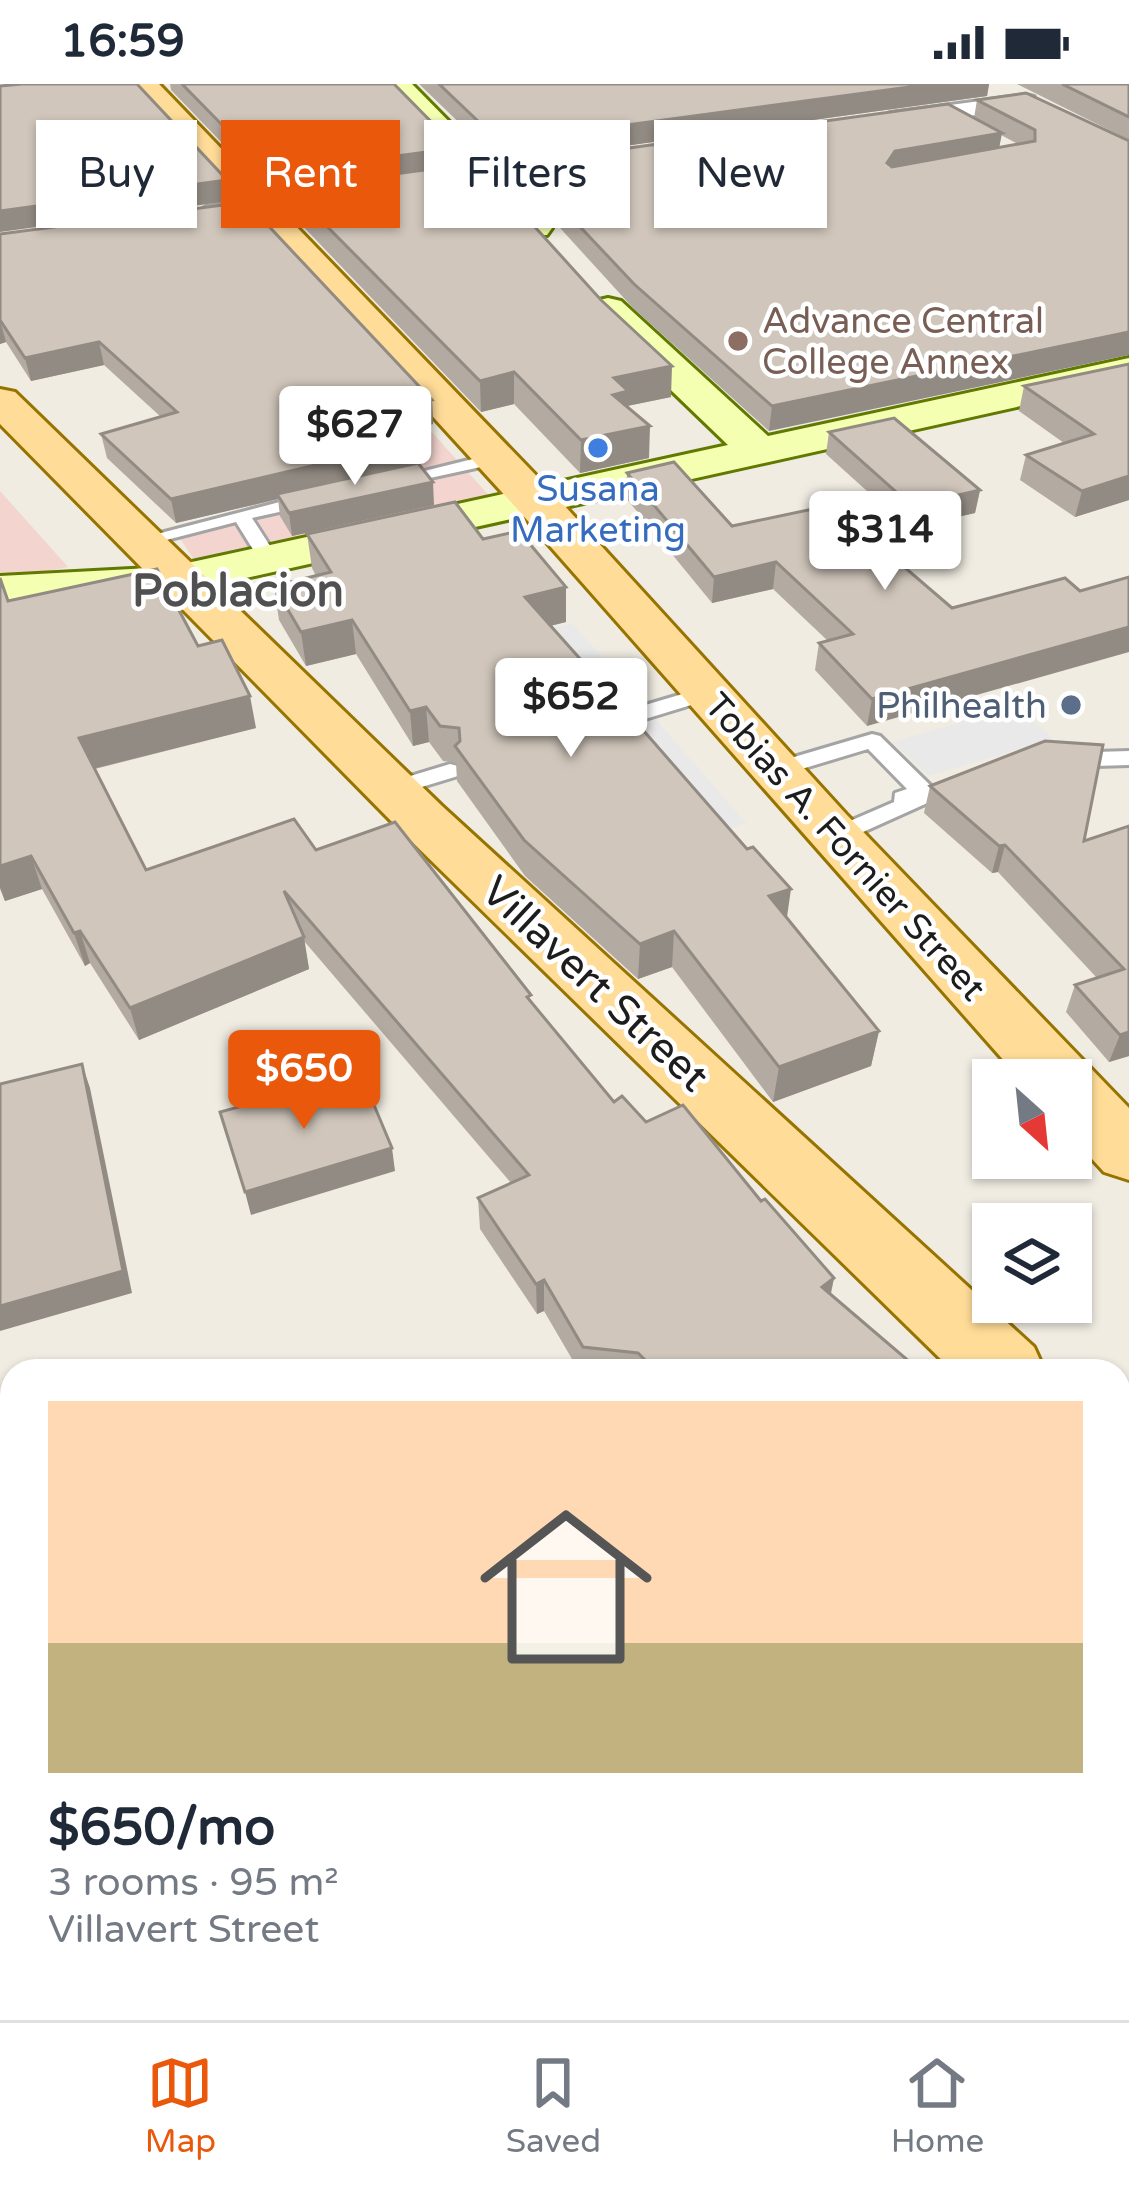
<!DOCTYPE html>
<meta charset="utf-8">
<style>
:root{--surface:#fff;--page:#f6f6f7;--text:#1f2937;--muted:#747a83;--line:#e0e1e3;--accent:#ea580c}
body{margin:0;font-family:"Varela Round",sans-serif;background:var(--page);color:var(--text);height:100vh;display:flex;flex-direction:column;font-size:45px;white-space:nowrap}
*{box-sizing:border-box;margin:0}
p{font-size:39px;color:var(--muted)}
.icon{flex:none;width:66px;height:66px;fill:none;stroke:currentColor;stroke-width:2;stroke-linecap:round;stroke-linejoin:round}
.map{position:relative;flex:1;overflow:hidden}
.details{position:absolute;left:0px;top:1275px;width:1131px;height:663px;display:flex;flex-direction:column;background:var(--surface);border-radius:36px 36px 0 0;box-shadow:0 3px 9px #0004}
.details>*{flex:none}
.guide{position:absolute;left:36px;top:36px;width:1059px;height:108px;display:flex;gap:24px}
.needle{width:78px;rotate:153deg}
.tools{position:absolute;left:972px;top:975px;display:grid;gap:24px}
.tools a{display:grid;place-items:center;width:120px;height:120px;border-radius:0px;background:var(--surface);box-shadow:0 3px 9px #0004;font-size:60px}
.price{position:absolute;translate:-50% -102px;padding:0 27px;border-radius:12px;background:#fff;color:#222;font-size:39px;line-height:78px;filter:drop-shadow(0 3px 6px #0008)}
.price::after{content:'';position:absolute;left:50%;top:72px;width:36px;height:27px;margin-left:-18px;background:inherit;clip-path:polygon(0 0,100% 0,50% 100%)}
.price.on{background:var(--accent);color:#fff}
ul{padding:0;list-style:none}
li{display:grid;align-content:center;gap:24px;height:636px;padding:0 48px}
li+li{border-top:3px solid var(--line)}
li span{display:grid;place-items:center;height:372px;border-radius:0px;color:#555}
li>.icon{margin-inline-start:auto}
span .icon{width:216px;height:216px;fill:#fffc;stroke-width:1}
li b{font-size:51px}
.pill{padding:0 42px;border-radius:0px;background:var(--surface);box-shadow:0 3px 9px #0004;font-size:42px;line-height:108px}
.pill.on{background:var(--accent);color:#fff}
.status{display:flex;justify-content:space-between;align-items:center;height:84px;padding:0 60px;background:var(--surface);direction:ltr}
.status svg{height:33px;fill:currentColor}
.dock{display:flex;justify-content:space-around;align-items:center;height:168px;border-top:3px solid var(--line);background:var(--surface);font-size:33px;color:var(--muted)}
.dock a{display:grid;justify-items:center;gap:6px}
.dock .on{color:var(--accent)}
.map>svg:first-child{display:block}
.commercial{fill:#f3d4cf}
.parking{fill:#e9e9e9}
.lines{fill:none;stroke-linecap:round;stroke-linejoin:round}
.lane-casing{stroke:#a4a4a4;stroke-width:6}
.street-casing{stroke:#a4a4a4;stroke-width:6}
.secondary-casing{stroke:#607900;stroke-width:6}
.primary-casing{stroke:#977300;stroke-width:6}
.lane{fill:#fff;fill-rule:evenodd}
.street{fill:#fff;fill-rule:evenodd}
.secondary{fill:#f4ffb1;fill-rule:evenodd}
.primary{fill:#ffdc98;fill-rule:evenodd}
.wall{fill:#b3aaa1;fill-rule:evenodd}
.shaded-wall{fill:#928b83}
.building{fill:#d0c6bb;stroke:#928b83;stroke-width:3}
.education-dot{fill:#8d6e63;stroke:#fff;stroke-width:4.5}
.shop-dot{fill:#3f7fe0;stroke:#fff;stroke-width:4.5}
.service-dot{fill:#5c6f8a;stroke:#fff;stroke-width:4.5}
.labels{text-anchor:middle;stroke-width:9;stroke-linejoin:round;paint-order:stroke}
.far-education-label{font-size:36px;fill:#785e54;stroke:#fff;text-anchor:start}
.far-shop-label{font-size:36px;fill:#366cbe;stroke:#fff}
.far-service-label{font-size:36px;fill:#4e5e75;stroke:#fff;text-anchor:end}
.far-street-label{font-size:36px;fill:#1d1d1d;stroke:#fff}
.street-label{font-size:42px;fill:#1d1d1d;stroke:#fff}
.far-district-label{font-size:45px;font-weight:bold;fill:#505050;stroke:#fff}
</style>
<div class="status"><b>16:59</b><svg viewBox="0 0 49 12"><path d="M0 12V9h3v3zM5 12V6h3v6zM10 12V3h3v9zM15 12V0h3v12zM26 1h20v11H26zM47 4h2v5h-2z"/></svg></div>
<div class="map">
<svg width="1129" height="1936" viewBox="0 0 1129 1936">
<rect width="100%" height="100%" fill="#f0ece2"/>
<!-- commercial -->
<g class="commercial">
<path d="M 428,344 L 494,417 L 198,482 L 176,448 L 245,428 L 281,377 Z"/>
<path d="M 0,407 L 68,483 L 0,496 Z"/>
</g>
<!-- parking -->
<g class="parking">
<path d="M 572,539 L 746,739 L 706,752 L 536,548 Z"/>
<path d="M 1017,622 L 1053,655 L 929,692 L 892,658 Z"/>
</g>
<g class="lines">
<defs>
<g id="lane">
<path d="M 493,370 L 502,375 L 499,379 L 393,402 L 384,397 Z"/>
<path d="M 314,409 L 320,411 L 320,419 L 252,434 L 279,476 L 276,480 L 262,480 L 236,438 L 143,462 L 134,456 Z"/>
<path d="M 706,603 L 717,609 L 714,614 L 606,647 L 595,640 L 598,635 Z"/>
<path d="M 872,650 L 880,652 L 932,703 L 963,691 L 974,698 L 843,757 L 827,757 L 823,752 L 827,747 L 894,718 L 895,709 L 907,705 L 868,665 L 775,693 L 764,686 L 767,681 Z"/>
<path d="M 1129,667 L 1129,681 L 1063,683 L 1052,676 L 1063,669 Z"/>
<path d="M 450,680 L 458,682 L 458,692 L 392,712 L 381,705 L 384,700 Z"/>
</g>
<g id="street">
<path d="M 1026,11 L 1034,13 L 1034,23 L 890,43 L 878,36 L 890,29 Z"/>
<path d="M 585,70 L 594,72 L 597,77 L 594,82 L 432,106 L 419,98 L 432,90 Z"/>
<path d="M 360,101 L 373,109 L 369,114 L 206,139 L 193,131 L 206,123 Z"/>
<path d="M 1129,1595 L 1129,1665 L 1119,1668 L 1119,1598 Z"/>
<path d="M 135,1926 L 242,1926 L 238,1936 L 131,1936 Z"/>
</g>
<g id="secondary">
<path d="M 382,0 L 412,0 L 547,137 L 552,144 L 547,151 L 523,151 Z"/>
<path d="M 608,214 L 621,217 L 768,352 L 1129,274 L 1129,298 L 169,511 L 0,522 L 0,492 L 169,483 L 728,361 L 595,233 L 589,225 L 595,217 Z"/>
</g>
<g id="primary">
<path d="M 129,0 L 159,0 L 552,408 L 846,730 L 1129,1024 L 1129,1096 L 1104,1088 L 1071,1052 L 1071,996 L 1021,996 L 520,428 Z"/>
<path d="M 0,305 L 15,308 L 442,722 L 1034,1263 L 1045,1287 L 953,1287 L 402,748 L 0,340 Z"/>
<path d="M 1119,1359 L 1129,1363 L 1129,1446 L 1119,1442 Z"/>
</g>
</defs>
<!-- lane casing -->
<use href="#lane" class="lane-casing"/>
<!-- street casing -->
<use href="#street" class="street-casing"/>
<!-- secondary casing -->
<use href="#secondary" class="secondary-casing"/>
<!-- primary casing -->
<use href="#primary" class="primary-casing"/>
<!-- lane -->
<use href="#lane" class="lane"/>
<!-- street -->
<use href="#street" class="street"/>
<!-- secondary -->
<use href="#secondary" class="secondary"/>
<!-- primary -->
<use href="#primary" class="primary"/>
</g>
<!-- wall -->
<g class="wall">
<path d="M 170,0 L 394,0 L 457,64 L 458,81 L 671,313 L 627,322 L 649,374 L 580,389 L 514,320 L 481,328 L 293,132 L 290,109 L 272,111 L 171,6 Z"/>
<path d="M 419,0 L 989,0 L 987,12 L 501,79 Z"/>
<path d="M 1017,0 L 1129,0 L 1129,56 Z"/>
<path d="M 977,16 L 1129,57 L 769,347 L 633,224 L 520,100 L 520,79 L 974,34 ZM 1001,51 L 1018,60 L 999,64 Z"/>
<path d="M 0,150 L 432,316 L 433,340 L 416,344 L 420,348 L 422,372 L 407,375 L 407,382 L 434,421 L 292,452 L 280,432 L 278,415 L 176,439 L 107,374 L 101,350 L 161,333 L 104,281 L 31,297 L 6,258 L 0,260 Z"/>
<path d="M 1129,280 L 1129,416 L 1075,433 L 1020,396 L 1026,371 L 1064,359 L 1019,327 L 1024,302 Z"/>
<path d="M 829,348 L 980,406 L 975,429 L 908,444 L 826,370 Z"/>
<path d="M 627,389 L 732,442 L 952,524 L 1080,507 L 867,642 L 815,586 L 819,559 L 828,557 L 773,505 L 712,519 L 626,414 Z"/>
<path d="M 307,450 L 483,455 L 566,503 L 566,538 L 550,542 L 598,611 L 787,834 L 879,947 L 871,982 L 773,1018 L 672,883 L 638,895 L 525,792 L 457,697 L 456,679 L 443,677 L 429,658 L 413,662 L 356,570 L 306,582 L 279,536 L 274,502 L 316,492 L 312,484 Z"/>
<path d="M 0,494 L 8,517 L 198,562 L 256,644 L 95,685 L 146,786 L 316,766 L 531,918 L 614,1018 L 646,1038 L 761,1117 L 834,1194 L 831,1210 L 909,1287 L 579,1287 L 544,1227 L 537,1230 L 480,1145 L 478,1114 L 511,1099 L 304,857 L 309,885 L 139,956 L 90,879 L 85,882 L 42,805 L 5,817 L 0,805 Z"/>
<path d="M 930,702 L 1084,757 L 1129,742 L 1129,972 L 1109,978 L 1066,928 L 1075,901 L 1097,894 L 998,788 L 992,789 L 924,729 Z"/>
<path d="M 1119,1687 L 1129,1703 L 1129,1936 L 1120,1936 L 1115,1926 L 1119,1926 Z"/>
<path d="M 871,1926 L 999,1926 L 1004,1936 L 875,1936 Z"/>
</g>
<!-- shaded-wall -->
<g class="shaded-wall">
<path d="M 932,0 L 989,0 L 987,12 L 501,79 L 500,58 Z"/>
<path d="M 1002,49 L 998,70 L 892,89 L 887,79 L 895,67 Z"/>
<path d="M 457,64 L 458,85 L 289,104 L 290,109 L 272,111 L 269,89 Z"/>
<path d="M 227,96 L 230,117 L 0,148 L 0,127 Z"/>
<path d="M 0,236 L 6,258 L 0,260 Z"/>
<path d="M 1129,248 L 1129,271 L 769,347 L 772,322 Z"/>
<path d="M 99,258 L 104,281 L 31,297 L 25,274 Z"/>
<path d="M 672,282 L 671,313 L 627,322 L 612,342 L 614,294 Z"/>
<path d="M 514,288 L 514,320 L 481,328 L 480,297 Z"/>
<path d="M 432,316 L 433,340 L 400,348 L 398,325 Z"/>
<path d="M 650,342 L 649,374 L 580,389 L 581,356 Z"/>
<path d="M 420,348 L 422,372 L 407,375 L 407,384 L 277,410 L 278,415 L 176,439 L 171,415 Z"/>
<path d="M 1129,392 L 1129,416 L 1075,433 L 1082,407 Z"/>
<path d="M 433,398 L 434,421 L 292,452 L 289,429 Z"/>
<path d="M 980,406 L 975,429 L 908,444 L 912,422 Z"/>
<path d="M 776,478 L 773,505 L 712,519 L 714,493 Z"/>
<path d="M 566,503 L 566,538 L 525,548 L 525,513 Z"/>
<path d="M 352,536 L 356,570 L 306,582 L 301,548 Z"/>
<path d="M 1129,543 L 1129,568 L 867,642 L 872,615 Z"/>
<path d="M 250,612 L 256,644 L 88,686 L 79,654 Z"/>
<path d="M 426,623 L 429,658 L 413,662 L 410,627 Z"/>
<path d="M 1005,761 L 998,788 L 992,789 L 999,762 Z"/>
<path d="M 31,772 L 42,805 L 5,817 L 0,803 L 0,782 Z"/>
<path d="M 791,805 L 786,840 L 769,812 Z"/>
<path d="M 80,847 L 90,879 L 85,882 L 74,849 Z"/>
<path d="M 674,847 L 672,883 L 638,895 L 640,860 Z"/>
<path d="M 304,853 L 309,885 L 139,956 L 130,924 Z"/>
<path d="M 879,947 L 871,982 L 773,1018 L 779,983 Z"/>
<path d="M 1129,948 L 1129,972 L 1109,978 L 1120,951 Z"/>
<path d="M 82,980 L 90,1004 L 132,1209 L 0,1247 L 0,1222 Z"/>
<path d="M 392,1064 L 395,1087 L 251,1131 L 245,1108 Z"/>
<path d="M 834,1194 L 827,1224 L 822,1203 Z"/>
<path d="M 544,1196 L 544,1227 L 537,1230 L 536,1200 Z"/>
<path d="M 1129,1520 L 1129,1525 L 1119,1536 L 1119,1529 Z"/>
<path d="M 12,1692 L 12,1714 L 0,1718 L 0,1695 Z"/>
</g>
<!-- building -->
<g class="building">
<path d="M 22,0 L 137,0 L 227,96 L 0,127 L 0,2 Z"/>
<path d="M 182,0 L 394,0 L 457,64 L 269,89 Z"/>
<path d="M 439,0 L 932,0 L 500,58 Z"/>
<path d="M 1062,0 L 1129,0 L 1129,33 Z"/>
<path d="M 1026,9 L 1129,57 L 1129,248 L 772,322 L 634,200 L 520,79 L 948,20 L 1002,49 L 895,67 L 887,79 L 892,83 L 1035,57 L 1035,46 L 977,16 Z"/>
<path d="M 477,79 L 601,216 L 672,282 L 614,294 L 628,307 L 613,311 L 650,342 L 581,356 L 514,288 L 480,297 L 289,104 Z"/>
<path d="M 246,118 L 432,316 L 398,325 L 420,348 L 400,353 L 405,360 L 171,415 L 101,350 L 177,328 L 99,258 L 25,274 L 0,236 L 0,150 Z"/>
<path d="M 1129,280 L 1129,392 L 1082,407 L 1026,371 L 1094,350 L 1024,302 Z"/>
<path d="M 894,334 L 980,406 L 912,422 L 829,348 Z"/>
<path d="M 674,378 L 732,442 L 832,421 L 952,524 L 1065,494 L 1080,507 L 1129,493 L 1129,543 L 872,615 L 819,559 L 853,550 L 776,478 L 714,493 L 627,389 Z"/>
<path d="M 418,379 L 433,398 L 289,429 L 277,410 Z"/>
<path d="M 455,418 L 483,455 L 519,447 L 566,503 L 525,513 L 598,595 L 591,606 L 604,616 L 615,614 L 747,765 L 753,763 L 791,805 L 769,812 L 879,947 L 779,983 L 674,847 L 640,860 L 524,756 L 455,662 L 460,657 L 459,644 L 440,642 L 426,623 L 410,627 L 352,536 L 301,548 L 274,502 L 331,488 L 307,450 Z"/>
<path d="M 157,485 L 198,562 L 222,556 L 250,612 L 79,654 L 146,786 L 294,735 L 316,766 L 395,738 L 531,911 L 527,913 L 614,1018 L 622,1012 L 646,1038 L 683,1021 L 761,1117 L 765,1115 L 834,1194 L 822,1203 L 911,1279 L 901,1287 L 656,1287 L 638,1269 L 583,1263 L 544,1196 L 536,1200 L 478,1114 L 529,1091 L 284,807 L 304,853 L 130,924 L 80,847 L 74,849 L 31,772 L 0,782 L 0,494 L 8,517 Z"/>
<path d="M 1045,657 L 1103,661 L 1084,757 L 1129,742 L 1129,948 L 1120,951 L 1075,901 L 1124,885 L 1005,761 L 999,762 L 930,702 Z"/>
<path d="M 82,980 L 123,1187 L 0,1222 L 0,1000 Z"/>
<path d="M 361,990 L 392,1064 L 245,1108 L 220,1028 Z"/>
<path d="M 12,1416 L 12,1696 L 12,1692 L 0,1695 L 0,1419 Z"/>
<path d="M 1119,1492 L 1129,1501 L 1129,1520 L 1119,1529 Z"/>
<path d="M 1119,1687 L 1129,1703 L 1129,1910 L 1119,1892 Z"/>
<path d="M 615,1926 L 690,1926 L 694,1936 L 618,1936 Z"/>
<path d="M 885,1926 L 999,1926 L 1004,1936 L 889,1936 Z"/>
</g>
<!-- markers -->
<circle class="education-dot" cx="738" cy="257" r="12"/>
<circle class="shop-dot" cx="598" cy="364" r="12"/>
<circle class="service-dot" cx="1071" cy="621" r="12"/>
<g class="labels">
<!-- far-education labels -->
<g class="far-education-label">
<text x="762" y="249">Advance Central<tspan x="762" dy="41">College Annex</tspan></text>
</g>
<!-- far-shop labels -->
<g class="far-shop-label">
<text x="598" y="417">Susana<tspan x="598" dy="41">Marketing</tspan></text>
</g>
<!-- far-service labels -->
<g class="far-service-label">
<text x="1047" y="634">Philhealth</text>
</g>
<!-- far-street labels -->
<g class="far-street-label">
<text transform="translate(846 762) rotate(48)" y="13">Tobias A. Fornier Street</text>
</g>
<!-- street labels -->
<g class="street-label">
<text transform="translate(596 899) rotate(43)" y="15">Villavert Street</text>
</g>
<!-- far-district labels -->
<g class="far-district-label">
<text x="238" y="522">Poblacion</text>
</g>
</g>
</svg>
<div class="tools">
<a><svg class="needle" viewBox="-14 -14 28 28"><path d="M0-13l5 13h-10z" fill="#e53935"/><path d="M0 13l5-13h-10z" fill="#747a83"/></svg></a>
<a><svg class="icon" aria-label="layers" viewBox="0 0 24 24"><path d="M12 4l9 5-9 5-9-5zM3 14l9 5 9-5"/></svg></a>
</div>
<b class="price" style="left:355px;top:404px">$627</b>
<b class="price" style="left:885px;top:509px">$314</b>
<b class="price" style="left:571px;top:676px">$652</b>
<b class="price on" style="left:304px;top:1048px">$650</b>
<div class="guide">
<a class="pill">Buy</a>
<a class="pill on">Rent</a>
<a class="pill">Filters</a>
<a class="pill">New</a>
</div>
<section class="details">
<ul>
<li><span style="background:linear-gradient(#ffd9b3 65%,#c2b280 0)"><svg class="icon" aria-label="home" viewBox="0 0 24 24"><path d="M3 11l9-7 9 7M6 9v11h12V9"/></svg></span><div><b>$650/mo</b><p>3 rooms · 95 m²</p><p>Villavert Street</p></div></li>
</ul>
</section>
</div>
<nav class="dock">
<a class="on"><svg class="icon" aria-label="map" viewBox="0 0 24 24"><path d="M3 6l6-2 6 2 6-2v14l-6 2-6-2-6 2zM9 4v14M15 6v14"/></svg>Map</a>
<a><svg class="icon" aria-label="saved" viewBox="0 0 24 24"><path d="M7 4h10v16l-5-4-5 4z"/></svg>Saved</a>
<a><svg class="icon" aria-label="home" viewBox="0 0 24 24"><path d="M3 11l9-7 9 7M6 9v11h12V9"/></svg>Home</a>
</nav>
